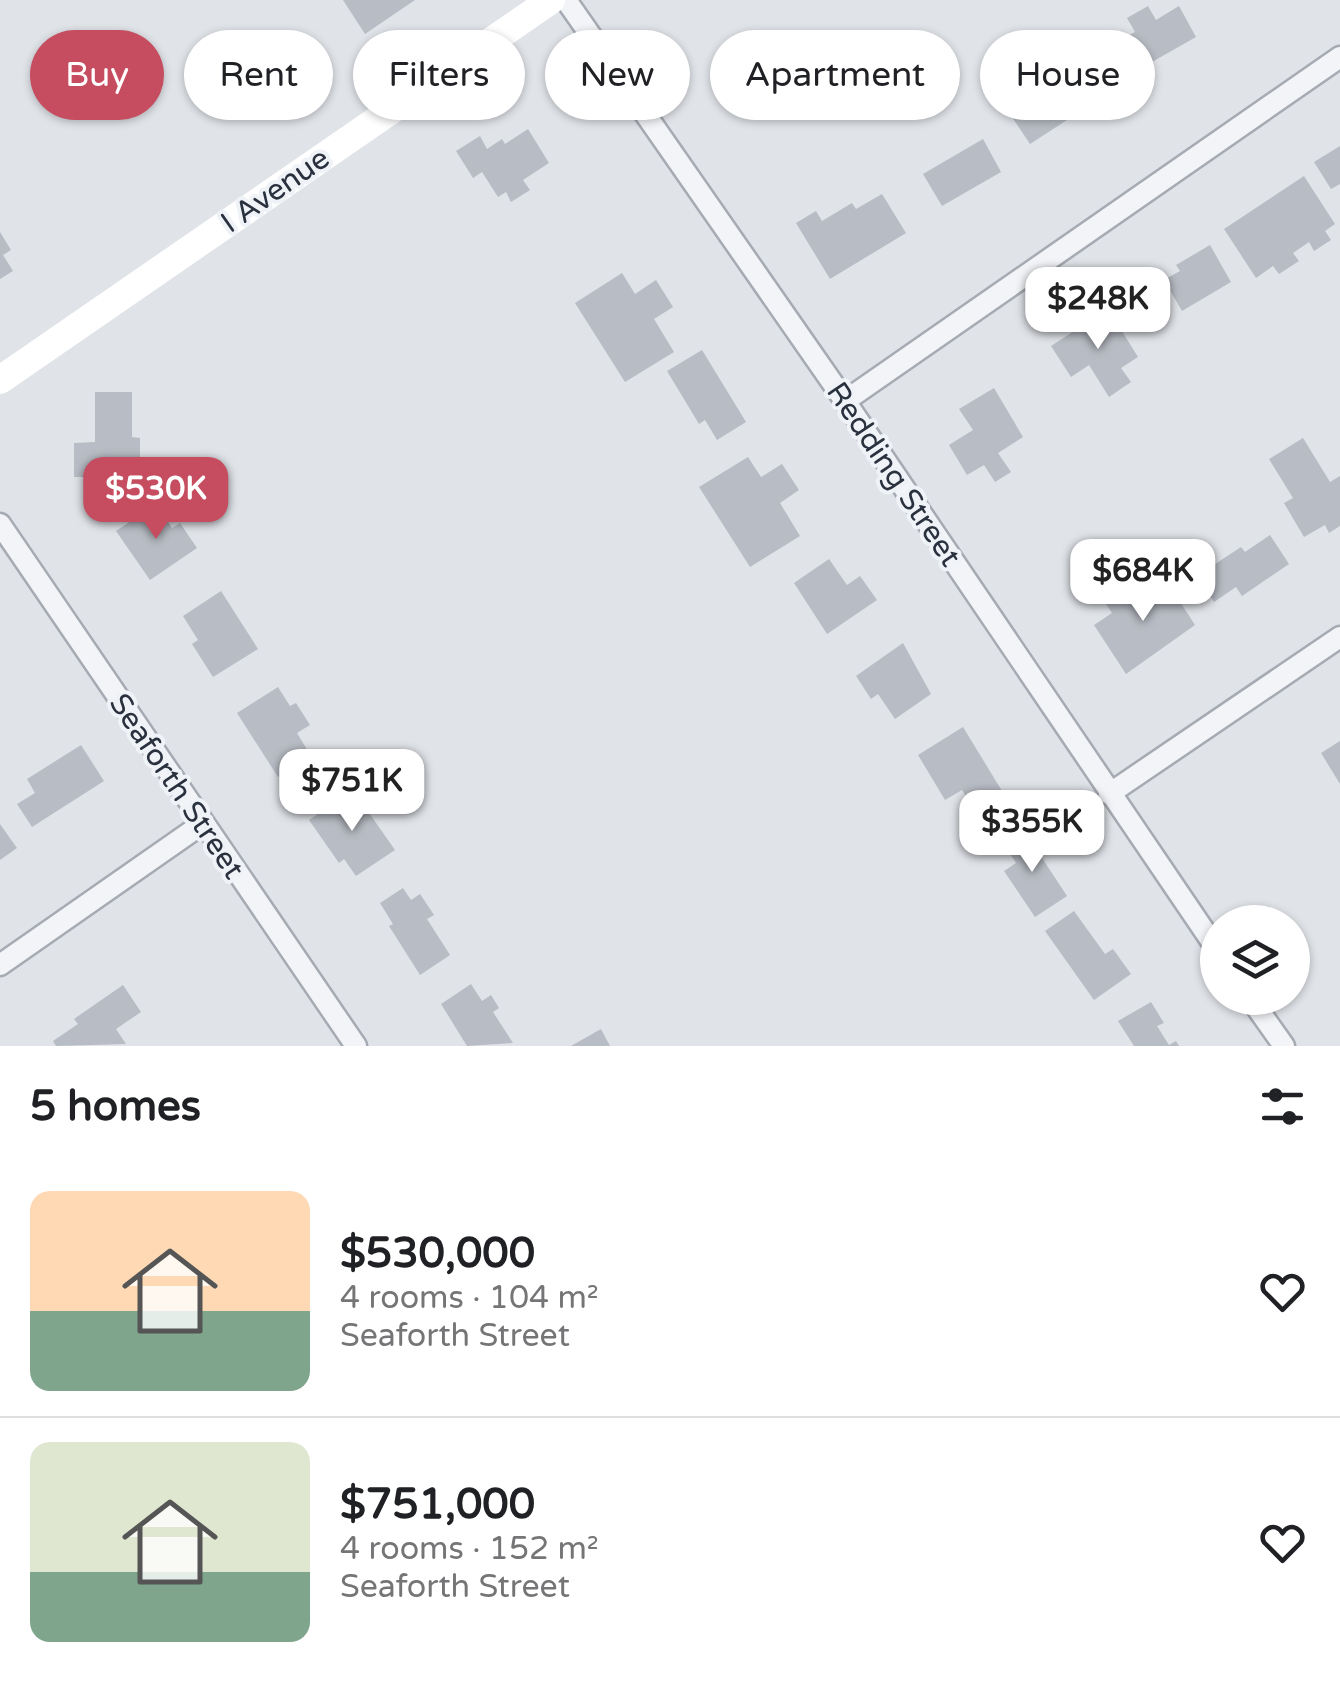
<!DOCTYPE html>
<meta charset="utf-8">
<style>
:root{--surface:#fff;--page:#f6f6f6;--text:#202124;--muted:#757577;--line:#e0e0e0;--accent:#c54d5f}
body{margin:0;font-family:"Varela Round",sans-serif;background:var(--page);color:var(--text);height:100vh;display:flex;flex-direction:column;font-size:38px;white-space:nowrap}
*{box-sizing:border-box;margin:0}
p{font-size:32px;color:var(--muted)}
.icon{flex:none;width:55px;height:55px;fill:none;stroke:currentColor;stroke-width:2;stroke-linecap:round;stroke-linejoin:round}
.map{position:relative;height:1046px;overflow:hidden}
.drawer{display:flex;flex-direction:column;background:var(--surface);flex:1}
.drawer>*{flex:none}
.guide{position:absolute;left:30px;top:30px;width:1280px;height:90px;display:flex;gap:20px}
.fabs{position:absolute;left:1200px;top:905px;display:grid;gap:20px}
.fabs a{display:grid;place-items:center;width:110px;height:110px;border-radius:50%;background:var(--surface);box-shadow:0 2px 8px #0004;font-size:50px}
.price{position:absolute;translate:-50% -85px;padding:0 22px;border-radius:20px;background:#fff;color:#222;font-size:32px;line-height:65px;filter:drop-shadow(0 2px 5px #0008)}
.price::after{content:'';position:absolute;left:50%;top:60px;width:30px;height:22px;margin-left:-15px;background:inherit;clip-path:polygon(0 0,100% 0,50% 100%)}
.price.selected{background:var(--accent);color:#fff}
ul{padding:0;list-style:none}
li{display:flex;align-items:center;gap:30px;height:250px;padding:0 30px}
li+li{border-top:2px solid var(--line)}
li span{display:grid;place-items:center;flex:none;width:280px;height:200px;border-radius:20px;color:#555}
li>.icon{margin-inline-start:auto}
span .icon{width:120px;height:120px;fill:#fffc;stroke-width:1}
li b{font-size:42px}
h2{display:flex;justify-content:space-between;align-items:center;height:120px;padding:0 30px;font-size:42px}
.chip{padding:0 35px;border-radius:45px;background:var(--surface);box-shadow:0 2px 8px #0004;font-size:35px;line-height:90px}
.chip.selected{background:var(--accent);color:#fff}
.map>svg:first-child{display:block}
.building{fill:#b8bcc4}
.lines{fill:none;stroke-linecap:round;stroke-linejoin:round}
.street-casing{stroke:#a6aab2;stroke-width:25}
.street{stroke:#f2f4f7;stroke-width:20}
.secondary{stroke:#fff;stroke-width:28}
.labels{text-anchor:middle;stroke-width:8;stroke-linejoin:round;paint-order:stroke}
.street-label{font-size:30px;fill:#2a313e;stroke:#eff2f6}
</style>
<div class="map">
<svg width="1340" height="1046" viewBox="0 0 1340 1046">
<rect width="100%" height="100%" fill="#e0e3e8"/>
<!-- building -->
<g class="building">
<path d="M 343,0 L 415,0 L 365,34 Z"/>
<path d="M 1148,6 L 1156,20 L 1179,6 L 1196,37 L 1122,79 L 1105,48 L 1135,32 L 1127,18 Z"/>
<path d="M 1077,60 L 1101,98 L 1030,144 L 1010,114 L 1023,105 L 1008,80 L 1028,68 L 1039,85 Z"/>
<path d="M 528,129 L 549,163 L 523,180 L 530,190 L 511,202 L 506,192 L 498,197 L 482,172 L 473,178 L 456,151 L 480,136 L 487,149 L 502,139 L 505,144 Z"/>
<path d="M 983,139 L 1001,172 L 942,206 L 923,174 Z"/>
<path d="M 1340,146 L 1340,184 L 1331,189 L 1314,162 Z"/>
<path d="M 1304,176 L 1335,224 L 1325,231 L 1331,240 L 1314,251 L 1309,242 L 1293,253 L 1299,261 L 1279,274 L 1273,266 L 1256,278 L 1224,229 Z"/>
<path d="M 882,194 L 906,233 L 830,279 L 796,223 L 816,211 L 822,221 L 852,203 L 856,209 Z"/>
<path d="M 0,232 L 11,250 L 3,255 L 13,271 L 0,279 Z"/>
<path d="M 1210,245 L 1231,282 L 1182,311 L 1164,280 L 1180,271 L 1176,265 Z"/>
<path d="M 622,273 L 635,294 L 656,280 L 673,307 L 654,319 L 674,352 L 625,382 L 575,303 Z"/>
<path d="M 1108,309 L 1138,357 L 1121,368 L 1131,382 L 1109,397 L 1089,365 L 1071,377 L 1051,346 Z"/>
<path d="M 702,350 L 746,422 L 717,440 L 705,420 L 699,424 L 667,371 Z"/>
<path d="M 994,388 L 1023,437 L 998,453 L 1011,472 L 995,482 L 984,465 L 967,475 L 949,445 L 973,430 L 959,409 Z"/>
<path d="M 95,392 L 132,392 L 132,437 L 140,438 L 140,477 L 74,477 L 74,443 L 95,442 Z"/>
<path d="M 1303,438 L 1330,482 L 1340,476 L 1340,526 L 1329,533 L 1325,525 L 1304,537 L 1284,503 L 1293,498 L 1269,459 Z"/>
<path d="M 748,457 L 761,477 L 782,464 L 799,490 L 780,503 L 800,536 L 750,567 L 699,487 Z"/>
<path d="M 156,504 L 172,528 L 180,523 L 197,548 L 150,580 L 116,531 Z"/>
<path d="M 1270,535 L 1289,564 L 1242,596 L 1236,587 L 1214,602 L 1197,576 L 1241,547 L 1245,552 Z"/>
<path d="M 829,559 L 847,585 L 860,576 L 877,600 L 827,634 L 794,583 Z"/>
<path d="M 1164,577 L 1195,625 L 1126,674 L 1094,625 L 1112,613 L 1106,604 L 1130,588 L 1136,595 Z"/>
<path d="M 221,591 L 258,649 L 213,677 L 192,644 L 198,640 L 183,616 Z"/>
<path d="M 903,643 L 931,694 L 895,719 L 878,694 L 871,699 L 856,676 Z"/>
<path d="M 278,687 L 290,706 L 296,703 L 310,725 L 297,733 L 311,756 L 278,777 L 237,713 Z"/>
<path d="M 963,727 L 1002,791 L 974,809 L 962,790 L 945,800 L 918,755 Z"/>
<path d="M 1340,741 L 1340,784 L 1321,753 Z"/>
<path d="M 81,745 L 104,781 L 32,827 L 17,804 L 35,793 L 27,779 Z"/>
<path d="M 353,790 L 395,850 L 356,876 L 344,859 L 339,863 L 309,820 Z"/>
<path d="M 0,824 L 17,848 L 0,860 Z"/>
<path d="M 1023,829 L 1067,896 L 1035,917 L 1004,871 L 1016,863 L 1003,843 Z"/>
<path d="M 403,888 L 411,900 L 420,894 L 434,915 L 427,919 L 450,955 L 420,975 L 389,926 L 393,924 L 380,903 Z"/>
<path d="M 1074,911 L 1105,954 L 1113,949 L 1131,974 L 1094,1000 L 1045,931 Z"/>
<path d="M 471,984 L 482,1001 L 491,995 L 499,1008 L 493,1012 L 513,1043 L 467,1046 L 441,1004 Z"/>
<path d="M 123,985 L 141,1012 L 116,1029 L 126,1044 L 56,1046 L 53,1041 L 78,1024 L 74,1019 Z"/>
<path d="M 1151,1002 L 1164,1023 L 1157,1026 L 1169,1045 L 1176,1041 L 1179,1046 L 1134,1046 L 1118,1021 Z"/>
<path d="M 601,1029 L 610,1046 L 571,1046 Z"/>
</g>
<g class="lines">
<defs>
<g id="street">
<path d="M 566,0 L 845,401 L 1218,951"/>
<path d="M 845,401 L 1340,57"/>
<path d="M 0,524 L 356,1046"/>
<path d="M 1109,794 L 1340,637"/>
<path d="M 0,965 L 202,824"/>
<path d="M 1250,998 L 1284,1046"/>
</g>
</defs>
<!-- street casing -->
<use href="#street" class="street-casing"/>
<!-- street -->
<use href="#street" class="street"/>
<!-- secondary -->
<path class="secondary" d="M 0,380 L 551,0"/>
</g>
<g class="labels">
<!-- street labels -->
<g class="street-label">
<text transform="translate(275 190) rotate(-35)" y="10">I Avenue</text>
<text transform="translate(894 474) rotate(56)" y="10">Redding Street</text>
<text transform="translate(177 786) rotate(56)" y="10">Seaforth Street</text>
</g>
</g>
</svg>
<div class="fabs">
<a><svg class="icon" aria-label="layers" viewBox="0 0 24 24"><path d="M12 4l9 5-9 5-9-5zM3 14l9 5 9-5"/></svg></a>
</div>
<b class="price" style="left:1098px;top:352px">$248K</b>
<b class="price selected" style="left:156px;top:542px">$530K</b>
<b class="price" style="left:1143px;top:624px">$684K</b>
<b class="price" style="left:352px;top:834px">$751K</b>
<b class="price" style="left:1032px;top:875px">$355K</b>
<div class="guide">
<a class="chip selected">Buy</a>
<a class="chip">Rent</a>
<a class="chip">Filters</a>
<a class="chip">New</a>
<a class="chip">Apartment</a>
<a class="chip">House</a>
</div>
</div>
<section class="drawer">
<h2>5 homes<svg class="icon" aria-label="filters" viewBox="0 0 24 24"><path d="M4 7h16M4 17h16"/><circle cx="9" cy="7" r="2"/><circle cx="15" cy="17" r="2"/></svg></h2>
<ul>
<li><span style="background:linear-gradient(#ffd9b3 60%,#7fa58c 0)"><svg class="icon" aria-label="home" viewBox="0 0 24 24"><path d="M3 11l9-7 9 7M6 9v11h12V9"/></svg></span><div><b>$530,000</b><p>4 rooms · 104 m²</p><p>Seaforth Street</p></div><svg class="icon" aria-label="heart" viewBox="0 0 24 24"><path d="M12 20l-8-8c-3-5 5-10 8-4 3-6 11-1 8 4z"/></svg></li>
<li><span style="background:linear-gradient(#dfe7d0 65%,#7fa58c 0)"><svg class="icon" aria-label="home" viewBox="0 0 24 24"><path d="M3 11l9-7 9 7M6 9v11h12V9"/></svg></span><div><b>$751,000</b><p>4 rooms · 152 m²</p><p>Seaforth Street</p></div><svg class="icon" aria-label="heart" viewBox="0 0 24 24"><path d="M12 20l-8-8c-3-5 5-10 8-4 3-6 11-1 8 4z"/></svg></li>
</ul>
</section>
